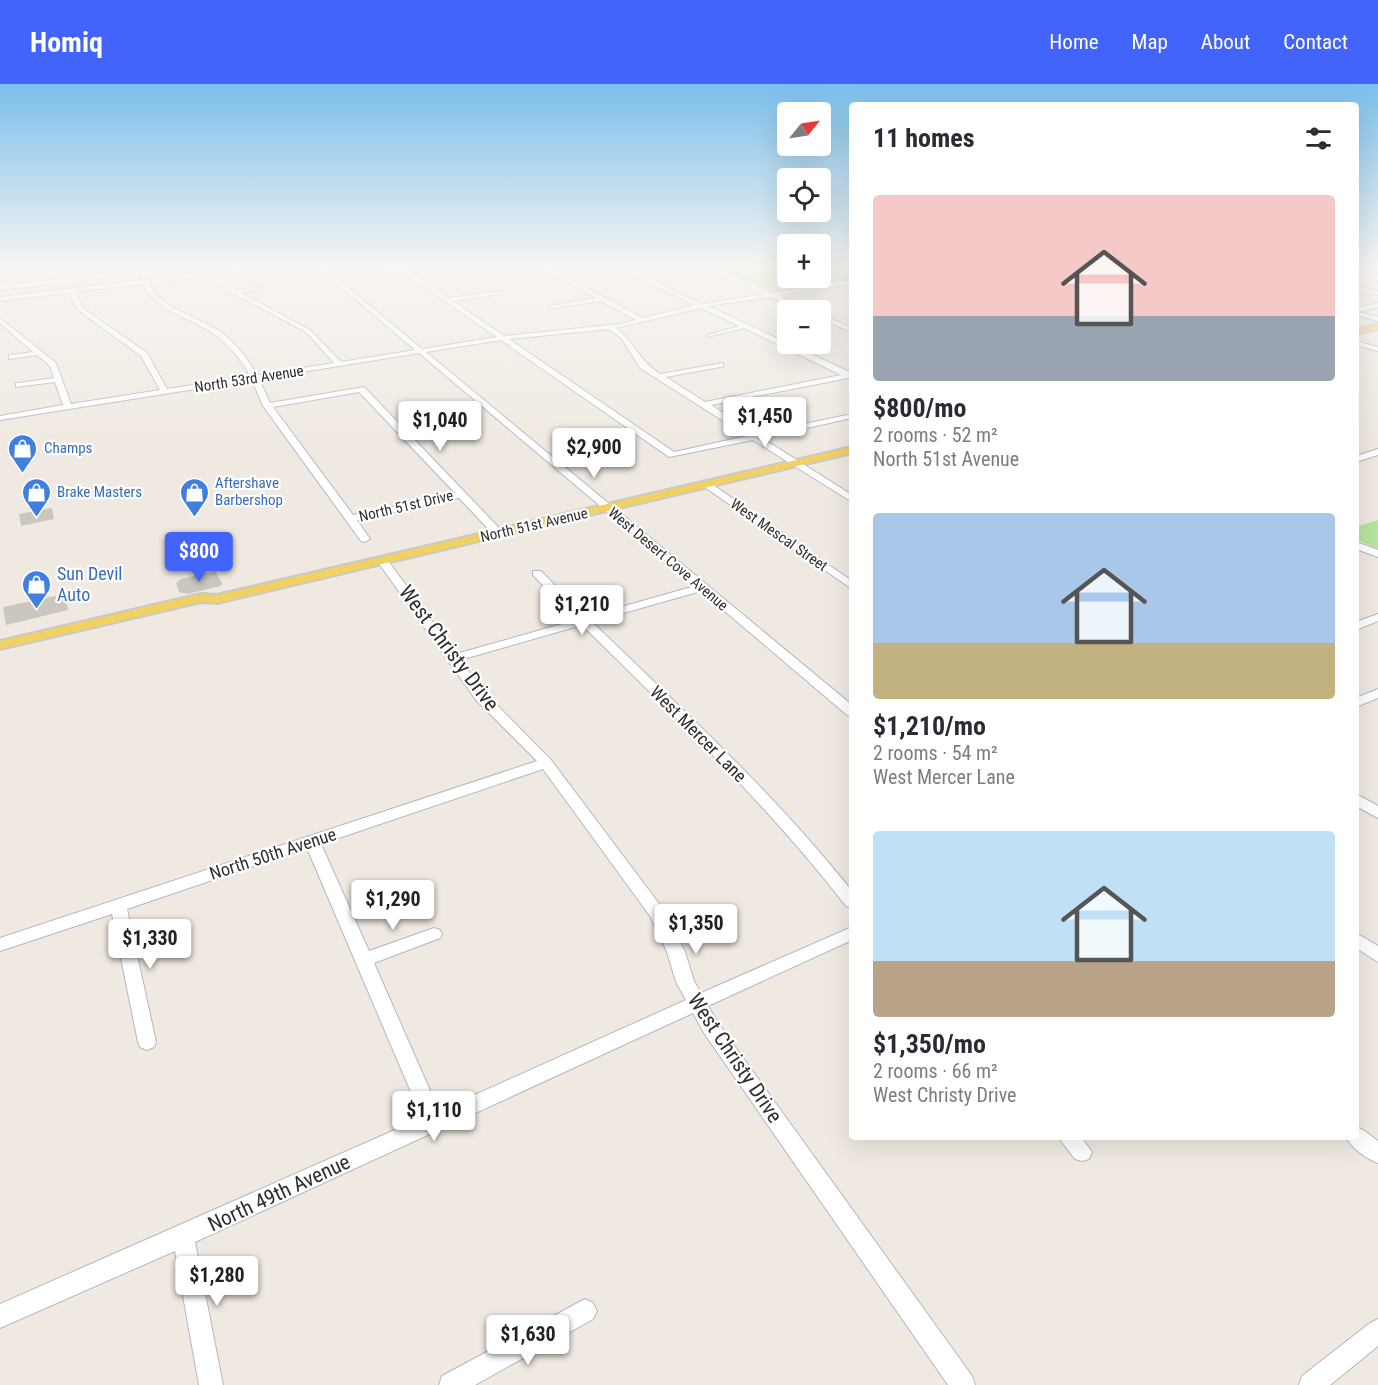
<!DOCTYPE html>
<meta charset="utf-8">
<style>
:root{--surface:#fff;--page:#f7f7f7;--text:#2b2b33;--muted:#7c7c81;--accent:#4264fb}
body{margin:0;font-family:"Roboto Condensed",sans-serif;background:var(--page);color:var(--text);height:100vh;display:flex;flex-direction:column;font-size:22px;white-space:nowrap}
*{box-sizing:border-box;margin:0}
p{font-size:20px;color:var(--muted)}
.icon{flex:none;width:33px;height:33px;fill:none;stroke:currentColor;stroke-width:2;stroke-linecap:round;stroke-linejoin:round}
.map{position:relative;flex:1;overflow:hidden}
.panel{position:absolute;left:849px;top:18px;width:510px;height:1038px;display:flex;flex-direction:column;background:var(--surface);border-radius:6px;box-shadow:0 6px 24px #0002}
.panel>*{flex:none}
.needle{width:39px;rotate:60deg}
.tools{position:absolute;left:777px;top:18px;display:grid;gap:12px}
.tools a{display:grid;place-items:center;width:54px;height:54px;border-radius:6px;background:var(--surface);box-shadow:0 6px 24px #0002;font-size:30px}
.price{position:absolute;translate:-50% -51px;padding:0 14px;border-radius:6px;background:#fff;color:#222;font-size:20px;line-height:39px;filter:drop-shadow(0 2px 3px #0008)}
.price::after{content:'';position:absolute;left:50%;top:36px;width:18px;height:14px;margin-left:-9px;background:inherit;clip-path:polygon(0 0,100% 0,50% 100%)}
.price.selected{background:var(--accent);color:#fff}
ul{padding:0;list-style:none}
li{display:grid;align-content:center;gap:12px;height:318px;padding:0 24px}
li span{display:grid;place-items:center;height:186px;border-radius:6px;color:#555}
li>.icon{margin-inline-start:auto}
span .icon{width:108px;height:108px;fill:#fffc;stroke-width:1}
li b{font-size:26px}
h2{display:flex;justify-content:space-between;align-items:center;height:72px;padding:0 24px;font-size:26px}
header{display:flex;align-items:center;gap:36px;box-sizing:border-box;height:84px;padding:0 30px;background:var(--accent);color:#fff}
header strong{font-size:28px}
nav{display:flex;gap:33px;margin-inline-start:auto;font-size:21px}
.map>svg:first-child{display:block}
.green{fill:#b6e59e}
.building{fill:#cbc7bf}
.lines{fill:none;stroke-linecap:round;stroke-linejoin:round}
.minor-casing{stroke:#b4b7c1;stroke-width:2}
.major-casing{stroke:#c9c9c9;stroke-width:4}
.minor{fill:#fff;fill-rule:evenodd}
.major{fill:#f2d163;fill-rule:evenodd}
.labels{text-anchor:middle;stroke-width:4.5;stroke-linejoin:round;paint-order:stroke}
.far-street-label{font-size:15px;fill:#2e2e2e;stroke:#fff}
.far-shop-label{font-size:15px;fill:#366cbe;stroke:#fff;text-anchor:start}
.shop-label{font-size:18px;fill:#366cbe;stroke:#fff;text-anchor:start}
.street-label{font-size:18px;fill:#2e2e2e;stroke:#fff}
.near-street-label{font-size:21px;fill:#2e2e2e;stroke:#fff}
</style>
<header>
<strong>Homiq</strong>
<nav><a>Home</a><a>Map</a><a>About</a><a>Contact</a></nav>
</header>
<div class="map">
<svg width="1378" height="1301" viewBox="0 0 1378 1301">
<rect width="100%" height="100%" fill="#efe9e1"/>
<!-- green -->
<g class="green">
<path d="M 730,182 L 787,182 L 788,194 L 820,194 L 821,182 L 852,182 L 852,196 L 773,208 L 715,184 Z"/>
<path d="M 1378,436 L 1378,465 L 1356,455 L 1356,443 Z"/>
</g>
<!-- building -->
<g class="building">
<path d="M 52,424 L 54,435 L 21,442 L 19,430 Z"/>
<path d="M 215,487 L 222,499 L 221,502 L 187,510 L 179,508 L 176,499 L 181,495 Z"/>
<path d="M 65,510 L 68,526 L 6,541 L 3,523 Z"/>
</g>
<g class="lines">
<defs>
<g id="minor">
<path d="M 143,182 L 173,182 L 147,185 L 145,192 L 147,196 L 263,182 L 281,182 L 218,191 L 236,206 L 260,203 L 260,205 L 241,209 L 310,246 L 341,278 L 415,266 L 316,182 L 323,182 L 334,192 L 409,182 L 426,182 L 408,186 L 449,214 L 503,207 L 501,210 L 453,217 L 504,252 L 620,240 L 636,236 L 601,217 L 549,225 L 551,222 L 596,214 L 537,182 L 545,182 L 643,234 L 695,221 L 615,182 L 623,182 L 702,220 L 764,210 L 700,182 L 708,182 L 772,209 L 852,196 L 852,200 L 778,211 L 810,226 L 803,226 L 770,213 L 708,222 L 852,289 L 852,295 L 848,294 L 711,321 L 756,350 L 852,330 L 852,334 L 762,354 L 852,411 L 852,418 L 753,356 L 669,373 L 501,256 L 426,268 L 852,621 L 852,632 L 847,631 L 701,507 L 592,538 C 682,625 774,709 852,807 L 852,824 L 846,822 C 767,720 674,632 582,541 L 460,576 L 486,610 L 551,676 L 663,825 L 685,868 L 694,897 L 701,909 L 852,843 L 852,856 L 708,922 L 718,939 L 972,1292 L 975,1301 L 948,1301 L 704,949 L 693,929 L 195,1158 L 223,1301 L 199,1301 L 175,1167 L 0,1244 L 0,1220 L 422,1034 L 307,764 L 127,825 L 156,958 L 154,963 L 147,966 L 140,963 L 138,958 L 112,830 L 0,867 L 0,854 L 537,677 L 476,616 L 378,478 L 378,474 L 386,474 L 456,570 L 576,536 L 533,491 L 533,487 L 541,487 L 586,533 L 695,502 L 419,269 L 259,295 L 270,319 L 364,303 L 502,447 L 502,451 L 494,451 L 459,414 L 357,436 L 370,455 L 365,458 L 361,457 L 263,322 L 252,296 L 0,336 L 0,332 L 63,321 L 55,298 L 16,303 L 16,299 L 19,299 L 54,294 L 50,282 L 37,271 L 9,275 L 9,271 L 33,268 L 0,239 L 0,234 L 56,279 L 71,320 L 160,306 L 141,272 L 78,226 L 69,209 L 0,217 L 0,213 L 141,196 L 140,190 L 0,206 L 0,202 L 141,186 ZM 401,187 L 497,253 L 422,265 L 338,195 ZM 212,192 L 229,207 L 306,248 L 334,279 L 257,291 C 248,275 236,259 221,248 C 198,232 162,226 148,199 ZM 143,200 C 155,225 184,232 206,245 C 225,256 240,273 250,292 L 167,305 L 147,269 L 83,224 L 75,208 ZM 701,224 L 739,242 L 708,251 L 708,253 L 744,244 L 841,291 L 705,318 L 666,293 L 720,283 L 723,283 L 723,279 L 660,290 C 639,276 635,259 616,244 ZM 609,245 L 622,255 L 640,284 L 747,352 L 674,368 L 509,255 ZM 359,308 L 455,409 L 353,431 L 273,323 ZM 543,685 L 650,832 L 667,868 L 676,898 L 686,916 L 439,1027 L 374,879 L 440,854 L 442,850 L 440,846 L 434,844 L 369,867 L 321,760 Z"/>
<path d="M 458,182 L 465,182 L 478,191 L 473,192 Z"/>
<path d="M 1356,189 L 1378,192 L 1378,196 L 1356,193 Z"/>
<path d="M 1356,202 L 1378,207 L 1378,211 L 1356,206 Z"/>
<path d="M 1378,219 L 1378,223 L 1358,228 L 1378,233 L 1378,237 L 1356,231 L 1356,224 Z"/>
<path d="M 820,230 L 852,244 L 852,248 L 820,235 Z"/>
<path d="M 1356,257 L 1378,263 L 1378,267 L 1356,261 Z"/>
<path d="M 1378,365 L 1378,371 L 1356,378 L 1356,372 Z"/>
<path d="M 703,398 L 709,398 L 852,497 L 852,505 L 703,402 Z"/>
<path d="M 1356,458 L 1378,466 L 1378,473 L 1356,465 Z"/>
<path d="M 1378,530 L 1378,537 L 1356,546 L 1356,538 Z"/>
<path d="M 1378,605 L 1378,614 L 1356,623 L 1356,614 Z"/>
<path d="M 1356,710 L 1378,722 L 1378,734 L 1356,722 Z"/>
<path d="M 1356,849 L 1378,862 L 1378,878 L 1356,864 Z"/>
<path d="M 1356,1043 L 1363,1046 L 1378,1057 L 1378,1079 C 1367,1075 1351,1064 1346,1053 L 1356,1053 Z"/>
<path d="M 1058,1053 L 1081,1053 L 1092,1068 L 1089,1075 L 1082,1077 L 1075,1075 Z"/>
<path d="M 585,1215 L 593,1219 L 597,1227 L 593,1235 L 475,1301 L 439,1301 L 442,1292 Z"/>
<path d="M 1378,1235 L 1378,1262 L 1330,1301 L 1299,1301 L 1302,1292 L 1370,1239 Z"/>
</g>
<g id="major">
<path d="M 1378,240 L 1378,245 L 1356,250 L 1356,245 Z"/>
<path d="M 852,363 L 852,369 L 217,519 L 201,518 L 0,565 L 0,557 L 201,510 L 217,511 Z"/>
</g>
</defs>
<!-- minor casing -->
<use href="#minor" class="minor-casing"/>
<!-- major casing -->
<use href="#major" class="major-casing"/>
<!-- minor -->
<use href="#minor" class="minor"/>
<!-- major -->
<use href="#major" class="major"/>
</g>
<!-- sky -->
<linearGradient id="sky" x2="0" y2="1"><stop stop-color="#7abfeb"/><stop offset="0.5" stop-color="#f8f5f2"/><stop offset="1" stop-color="#f8f5f2" stop-opacity="0"/></linearGradient>
<rect width="1378" height="364" fill="url(#sky)"/>
<!-- icons -->
<defs>
<symbol id="shop-pin" viewBox="-11 -11 22 30"><path d="M0 17L-7.5 6A9.5 9.5 0 1 1 7.5 6Z" fill="#3f7fe0" stroke="#fff"/><path d="M-5-2.5h2.3a2.7 3.5 0 0 1 5.4 0H5L5.5 6h-11ZM-1.5-2.5h3a1.5 2.3 0 0 0-3 0Z" fill="#fff"/></symbol>
</defs>
<g fill-rule="evenodd">
<use href="#shop-pin" x="6" y="348" width="33" height="45"/>
<use href="#shop-pin" x="20" y="392" width="33" height="45"/>
<use href="#shop-pin" x="178" y="392" width="33" height="45"/>
<use href="#shop-pin" x="20" y="484" width="33" height="45"/>
</g>
<g class="labels">
<!-- far-street labels -->
<g class="far-street-label">
<text transform="translate(249 295) rotate(-9)" y="5">North 53rd Avenue</text>
<text transform="translate(406 422) rotate(-13)" y="5">North 51st Drive</text>
<text transform="translate(534 441) rotate(-13)" y="5">North 51st Avenue</text>
<text transform="translate(779 451) rotate(35)" y="5">West Mescal Street</text>
<text transform="translate(668 475) rotate(40)" y="5">West Desert Cove Avenue</text>
</g>
<!-- far-shop labels -->
<g class="far-shop-label">
<text x="44" y="369">Champs</text>
<text x="215" y="404">Aftershave<tspan x="215" dy="17">Barbershop</tspan></text>
<text x="57" y="413">Brake Masters</text>
</g>
<!-- shop labels -->
<g class="shop-label">
<text x="57" y="496">Sun Devil<tspan x="57" dy="21">Auto</tspan></text>
</g>
<!-- street labels -->
<g class="street-label">
<text transform="translate(698 650) rotate(45)" y="6">West Mercer Lane</text>
<text transform="translate(273 770) rotate(-18)" y="6">North 50th Avenue</text>
</g>
<!-- near-street labels -->
<g class="near-street-label">
<text transform="translate(449 564) rotate(53)" y="7">West Christy Drive</text>
<text transform="translate(735 974) rotate(56)" y="7">West Christy Drive</text>
<text transform="translate(279 1109) rotate(-25)" y="7">North 49th Avenue</text>
</g>
</g>
</svg>
<div class="tools">
<a><svg class="needle" viewBox="-14 -14 28 28"><path d="M0-13l5 13h-10z" fill="#e53935"/><path d="M0 13l5-13h-10z" fill="#7c7c81"/></svg></a>
<a><svg class="icon" aria-label="locate" viewBox="0 0 24 24"><circle cx="12" cy="12" r="6"/><path d="M12 2v4M12 18v4M2 12h4M18 12h4"/></svg></a>
<a>+</a>
<a>−</a>
</div>
<b class="price" style="left:765px;top:364px">$1,450</b>
<b class="price" style="left:440px;top:368px">$1,040</b>
<b class="price" style="left:594px;top:395px">$2,900</b>
<b class="price selected" style="left:199px;top:499px">$800</b>
<b class="price" style="left:582px;top:552px">$1,210</b>
<b class="price" style="left:393px;top:847px">$1,290</b>
<b class="price" style="left:696px;top:871px">$1,350</b>
<b class="price" style="left:150px;top:886px">$1,330</b>
<b class="price" style="left:434px;top:1058px">$1,110</b>
<b class="price" style="left:217px;top:1223px">$1,280</b>
<b class="price" style="left:528px;top:1282px">$1,630</b>
<section class="panel">
<h2>11 homes<svg class="icon" aria-label="filters" viewBox="0 0 24 24"><path d="M4 7h16M4 17h16"/><circle cx="9" cy="7" r="2"/><circle cx="15" cy="17" r="2"/></svg></h2>
<ul>
<li><span style="background:linear-gradient(#f6c9c9 65%,#9aa5b1 0)"><svg class="icon" aria-label="home" viewBox="0 0 24 24"><path d="M3 11l9-7 9 7M6 9v11h12V9"/></svg></span><div><b>$800/mo</b><p>2 rooms · 52 m²</p><p>North 51st Avenue</p></div></li>
<li><span style="background:linear-gradient(#a9c7e8 70%,#c2b280 0)"><svg class="icon" aria-label="home" viewBox="0 0 24 24"><path d="M3 11l9-7 9 7M6 9v11h12V9"/></svg></span><div><b>$1,210/mo</b><p>2 rooms · 54 m²</p><p>West Mercer Lane</p></div></li>
<li><span style="background:linear-gradient(#bfe0f5 70%,#b9a48a 0)"><svg class="icon" aria-label="home" viewBox="0 0 24 24"><path d="M3 11l9-7 9 7M6 9v11h12V9"/></svg></span><div><b>$1,350/mo</b><p>2 rooms · 66 m²</p><p>West Christy Drive</p></div></li>
</ul>
</section>
</div>
